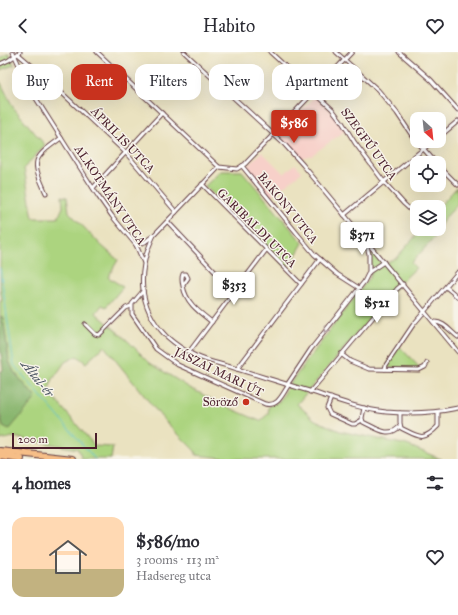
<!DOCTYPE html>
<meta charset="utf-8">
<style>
:root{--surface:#fff;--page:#f2f2f3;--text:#2b2b33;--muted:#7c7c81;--accent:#c8321e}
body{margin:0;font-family:"IM FELL Great Primer",serif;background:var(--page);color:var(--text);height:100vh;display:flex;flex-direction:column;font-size:15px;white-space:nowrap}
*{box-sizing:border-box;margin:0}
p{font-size:13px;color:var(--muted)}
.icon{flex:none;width:22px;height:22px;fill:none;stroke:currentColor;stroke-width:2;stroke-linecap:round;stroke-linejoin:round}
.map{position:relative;height:407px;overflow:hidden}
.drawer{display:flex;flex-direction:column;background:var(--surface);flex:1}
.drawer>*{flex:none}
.guide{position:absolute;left:12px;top:12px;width:434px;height:36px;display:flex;gap:8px}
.needle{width:26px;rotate:153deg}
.fabs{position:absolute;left:410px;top:60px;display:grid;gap:8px}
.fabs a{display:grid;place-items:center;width:36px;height:36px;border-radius:8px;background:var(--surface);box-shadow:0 4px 16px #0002;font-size:20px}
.scale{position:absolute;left:12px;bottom:10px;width:85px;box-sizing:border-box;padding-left:4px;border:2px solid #4a1f2b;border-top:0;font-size:11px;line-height:14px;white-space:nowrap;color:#4a1f2b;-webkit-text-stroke:3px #f7f3e8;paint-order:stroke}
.price{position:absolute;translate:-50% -34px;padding:0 9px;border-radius:4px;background:#fff;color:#222;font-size:13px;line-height:26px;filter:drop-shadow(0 1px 2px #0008)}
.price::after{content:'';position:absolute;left:50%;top:24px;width:12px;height:9px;margin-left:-6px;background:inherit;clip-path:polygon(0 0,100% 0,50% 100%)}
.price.current{background:var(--accent);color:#fff}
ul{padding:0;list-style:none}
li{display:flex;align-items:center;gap:12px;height:100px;padding:0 12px}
li span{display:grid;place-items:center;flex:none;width:112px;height:80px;border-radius:12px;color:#555}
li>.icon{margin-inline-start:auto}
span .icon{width:48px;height:48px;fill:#fffc;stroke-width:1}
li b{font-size:17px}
h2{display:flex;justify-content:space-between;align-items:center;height:48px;padding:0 12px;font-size:17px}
.pill{padding:0 14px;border-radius:12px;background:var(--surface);box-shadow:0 4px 16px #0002;font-size:14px;line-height:36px}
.pill.current{background:var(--accent);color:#fff}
header{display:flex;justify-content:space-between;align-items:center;height:52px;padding:0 12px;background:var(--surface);font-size:18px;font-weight:600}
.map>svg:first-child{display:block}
.built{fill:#f7d0c9}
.green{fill:#acd47f;stroke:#7b7a55}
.forest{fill:#89b66e;stroke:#6a6a4c}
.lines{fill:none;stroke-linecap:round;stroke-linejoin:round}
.stream{stroke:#53c0cd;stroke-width:1}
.minor-casing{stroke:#623c41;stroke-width:5}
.motorway-casing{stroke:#623c41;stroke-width:8}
.minor{stroke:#fff;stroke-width:3}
.motorway{stroke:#f6be87;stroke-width:6}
.oneway{stroke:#ae9aa0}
.poi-dot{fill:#c8321e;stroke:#f7f3e8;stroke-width:1.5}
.labels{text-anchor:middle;stroke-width:3;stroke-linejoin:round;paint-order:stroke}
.street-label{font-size:12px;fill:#4a1f2b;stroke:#f7f3e8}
.poi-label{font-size:12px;fill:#4a1f2b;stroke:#f7f3e8;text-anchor:end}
.water-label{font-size:13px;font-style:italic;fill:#4d5764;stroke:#f7f3e8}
</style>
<header><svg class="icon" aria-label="back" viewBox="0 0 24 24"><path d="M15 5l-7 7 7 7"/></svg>Habito<svg class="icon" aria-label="heart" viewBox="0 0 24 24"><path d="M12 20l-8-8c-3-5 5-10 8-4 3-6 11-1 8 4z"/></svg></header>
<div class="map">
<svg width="458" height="407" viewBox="0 0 458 407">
<rect width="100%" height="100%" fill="#f7f3e8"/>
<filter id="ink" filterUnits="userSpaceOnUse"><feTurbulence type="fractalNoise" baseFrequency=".025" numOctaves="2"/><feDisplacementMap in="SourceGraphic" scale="8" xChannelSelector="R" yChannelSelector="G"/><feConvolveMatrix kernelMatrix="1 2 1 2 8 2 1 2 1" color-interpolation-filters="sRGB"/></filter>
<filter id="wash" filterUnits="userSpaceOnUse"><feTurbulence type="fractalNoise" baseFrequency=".012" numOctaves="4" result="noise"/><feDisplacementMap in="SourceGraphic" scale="16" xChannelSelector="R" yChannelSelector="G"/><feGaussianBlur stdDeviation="0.9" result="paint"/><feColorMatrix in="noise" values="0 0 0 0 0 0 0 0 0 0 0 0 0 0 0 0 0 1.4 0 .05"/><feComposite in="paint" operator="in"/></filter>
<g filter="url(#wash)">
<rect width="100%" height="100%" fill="#eae2c0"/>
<!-- built -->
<g class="built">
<path d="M 315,45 L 330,58 L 345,79 L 312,103 L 301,106 L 277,83 Z"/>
<path d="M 262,100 L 284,122 L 295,112 L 302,120 L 270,145 L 246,115 Z"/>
</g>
<!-- green -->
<g class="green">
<path d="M 9,1 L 14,13 L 0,18 L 0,7 Z"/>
<path d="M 0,29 L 13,55 L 45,93 L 24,116 L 33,166 L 58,166 L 63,155 L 62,144 L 67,145 L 69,160 L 102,194 L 118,208 L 108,225 L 123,235 L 106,255 L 102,253 L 96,261 L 129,290 L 150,311 L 190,336 L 225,354 L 260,369 L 268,362 L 269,354 L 280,349 L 289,333 L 369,226 L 371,221 L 370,196 L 371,196 L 384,212 L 397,205 L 422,177 L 439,177 L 434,186 L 411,211 L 416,216 L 398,233 L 297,352 L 315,368 L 340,379 L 407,393 L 441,407 L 234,407 L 196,403 L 195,399 L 163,367 L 104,294 L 86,311 L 77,304 L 65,310 L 53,327 L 48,339 L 95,394 L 113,395 L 111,407 L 82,407 L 78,397 L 13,385 L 0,388 L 0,361 L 3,375 L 36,346 L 14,320 L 9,309 L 3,265 L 0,265 L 0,249 L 2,249 L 0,236 Z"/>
<path d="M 221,119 L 242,119 L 303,191 L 295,205 L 286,215 L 205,134 Z"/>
<path d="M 457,135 L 458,152 L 444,167 L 439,176 L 439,155 Z"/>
<path d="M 399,294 L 421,317 L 387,316 L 387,313 Z"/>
</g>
<!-- forest -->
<path class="forest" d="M 0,265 L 3,265 L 9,309 L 14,320 L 36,346 L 9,378 L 3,375 L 0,361 L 0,320 L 3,318 L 0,296 Z"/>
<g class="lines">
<!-- stream -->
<path class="stream" d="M 0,216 L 14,313 L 95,407"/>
</g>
</g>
<g filter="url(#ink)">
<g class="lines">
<defs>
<g id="minor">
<path d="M 13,0 L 30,37 L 98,144 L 112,164 L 136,193 L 144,211"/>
<path d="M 97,0 L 219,115 L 237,117 L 245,112 L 352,0"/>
<path d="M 184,0 L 285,93 L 303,113 L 458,300"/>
<path d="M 270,0 L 332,57 L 342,70 L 355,91 L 384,130 L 404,152 L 417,164"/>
<path d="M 336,0 L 378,38 L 397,61 L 413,85 L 436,111"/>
<path d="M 399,0 L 431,28 L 458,58"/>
<path d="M 18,2 L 45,25 L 126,101 L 176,160"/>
<path d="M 0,12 L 9,8 L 20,0"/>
<path d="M 439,85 L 458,69"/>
<path d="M 242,114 L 314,202 L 337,222 L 359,236"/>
<path d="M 439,114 L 458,133"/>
<path d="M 202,132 L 301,232"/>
<path d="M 93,136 L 162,61"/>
<path d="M 46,141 C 31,108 32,107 61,86"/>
<path d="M 344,163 L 433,89"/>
<path d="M 168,170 L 234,240"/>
<path d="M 154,183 C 137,218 137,254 166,284 C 175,292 185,299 196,304 C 209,310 223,312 237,317 C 261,324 285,332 309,339 C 334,347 359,357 386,360 C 410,362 434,361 458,356"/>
<path d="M 366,190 L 369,202 L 369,220"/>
<path d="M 136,193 L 145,190 L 154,183 L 219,115"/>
<path d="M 183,233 L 188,226 L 186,222 L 183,222 C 181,226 182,230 183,234 C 186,251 199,260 212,270"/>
<path d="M 446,235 L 458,245"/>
<path d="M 143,239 L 132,252 L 132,262 L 156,297 L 178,313 L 265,352 C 278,355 282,343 288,334"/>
<path d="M 434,270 C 443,269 451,280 458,285"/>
<path d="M 85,272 L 95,282 L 99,283 L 126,256 L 131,254"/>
<path d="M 189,300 L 266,198"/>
<path d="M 341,302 L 350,309 L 369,317 L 419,318 L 425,315 L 427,311"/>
<path d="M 237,317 L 320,207"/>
<path d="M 385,317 L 386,313 L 413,273 L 458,220"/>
<path d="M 287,333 L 311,297 L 364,230 L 369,220 L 384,210"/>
<path d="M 310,340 L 397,237 L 403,232"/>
<path d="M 331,346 L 327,356 L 330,362 L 352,372 L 355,372 L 362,368"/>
<path d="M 364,356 L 362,366 L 363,370 C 376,376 389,387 400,374"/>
<path d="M 400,361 L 400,371 L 401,376 C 419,385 423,390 438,374 L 438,360"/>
</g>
<g id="motorway">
<path d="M 0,399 L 73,407"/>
<path d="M 0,404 L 21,407"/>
</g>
</defs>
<!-- minor casing -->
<use href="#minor" class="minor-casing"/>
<!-- motorway casing -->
<use href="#motorway" class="motorway-casing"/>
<!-- minor -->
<use href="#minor" class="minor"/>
<!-- motorway -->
<use href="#motorway" class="motorway"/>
</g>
<!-- one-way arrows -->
<defs><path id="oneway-chevron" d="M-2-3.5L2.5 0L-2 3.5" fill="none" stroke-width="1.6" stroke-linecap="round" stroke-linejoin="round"/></defs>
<use class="oneway" href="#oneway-chevron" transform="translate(326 278) rotate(128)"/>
</g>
<!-- markers -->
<circle class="poi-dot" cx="246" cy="350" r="4"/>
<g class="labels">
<!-- street labels -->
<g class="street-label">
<text transform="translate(123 88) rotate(46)" y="4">ÁPRILIS UTCA</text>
<text transform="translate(369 92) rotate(54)" y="4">SZEGFŰ UTCA</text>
<text transform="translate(110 143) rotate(56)" y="4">ALKOTMÁNY UTCA</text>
<text transform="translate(288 156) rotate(51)" y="4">BAKONY UTCA</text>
<text transform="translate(257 176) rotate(45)" y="4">GARIBALDI UTCA</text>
<text transform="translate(219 320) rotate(26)" y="4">JÁSZAI MARI ÚT</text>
</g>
<!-- poi labels -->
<g class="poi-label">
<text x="238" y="354">Söröző</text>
</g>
<!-- water labels -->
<g class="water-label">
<text transform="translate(38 326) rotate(51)" y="5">Által-ér</text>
</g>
</g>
</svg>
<div class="fabs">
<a><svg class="needle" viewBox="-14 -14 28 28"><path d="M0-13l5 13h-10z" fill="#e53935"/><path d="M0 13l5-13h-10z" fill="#7c7c81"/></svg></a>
<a><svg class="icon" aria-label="locate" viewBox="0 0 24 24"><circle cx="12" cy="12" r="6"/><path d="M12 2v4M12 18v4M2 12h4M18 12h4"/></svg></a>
<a><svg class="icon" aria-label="layers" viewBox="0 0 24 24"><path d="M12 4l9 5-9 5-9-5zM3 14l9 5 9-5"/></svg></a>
</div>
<div class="scale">200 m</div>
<b class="price current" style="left:294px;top:92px">$586</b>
<b class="price" style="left:362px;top:204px">$371</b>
<b class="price" style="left:234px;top:254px">$353</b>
<b class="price" style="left:377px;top:272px">$521</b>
<div class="guide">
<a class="pill">Buy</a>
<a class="pill current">Rent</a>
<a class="pill">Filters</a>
<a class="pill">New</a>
<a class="pill">Apartment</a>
</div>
</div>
<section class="drawer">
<h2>4 homes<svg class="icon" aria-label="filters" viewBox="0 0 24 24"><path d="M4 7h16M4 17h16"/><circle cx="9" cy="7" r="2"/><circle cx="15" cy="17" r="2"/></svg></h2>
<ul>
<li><span style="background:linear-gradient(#ffd9b3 65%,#c2b280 0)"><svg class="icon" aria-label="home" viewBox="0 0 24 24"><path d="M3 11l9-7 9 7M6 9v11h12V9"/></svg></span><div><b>$586/mo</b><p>3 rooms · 113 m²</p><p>Hadsereg utca</p></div><svg class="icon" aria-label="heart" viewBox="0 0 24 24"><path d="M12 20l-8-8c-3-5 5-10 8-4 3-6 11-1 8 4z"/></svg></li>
</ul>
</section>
